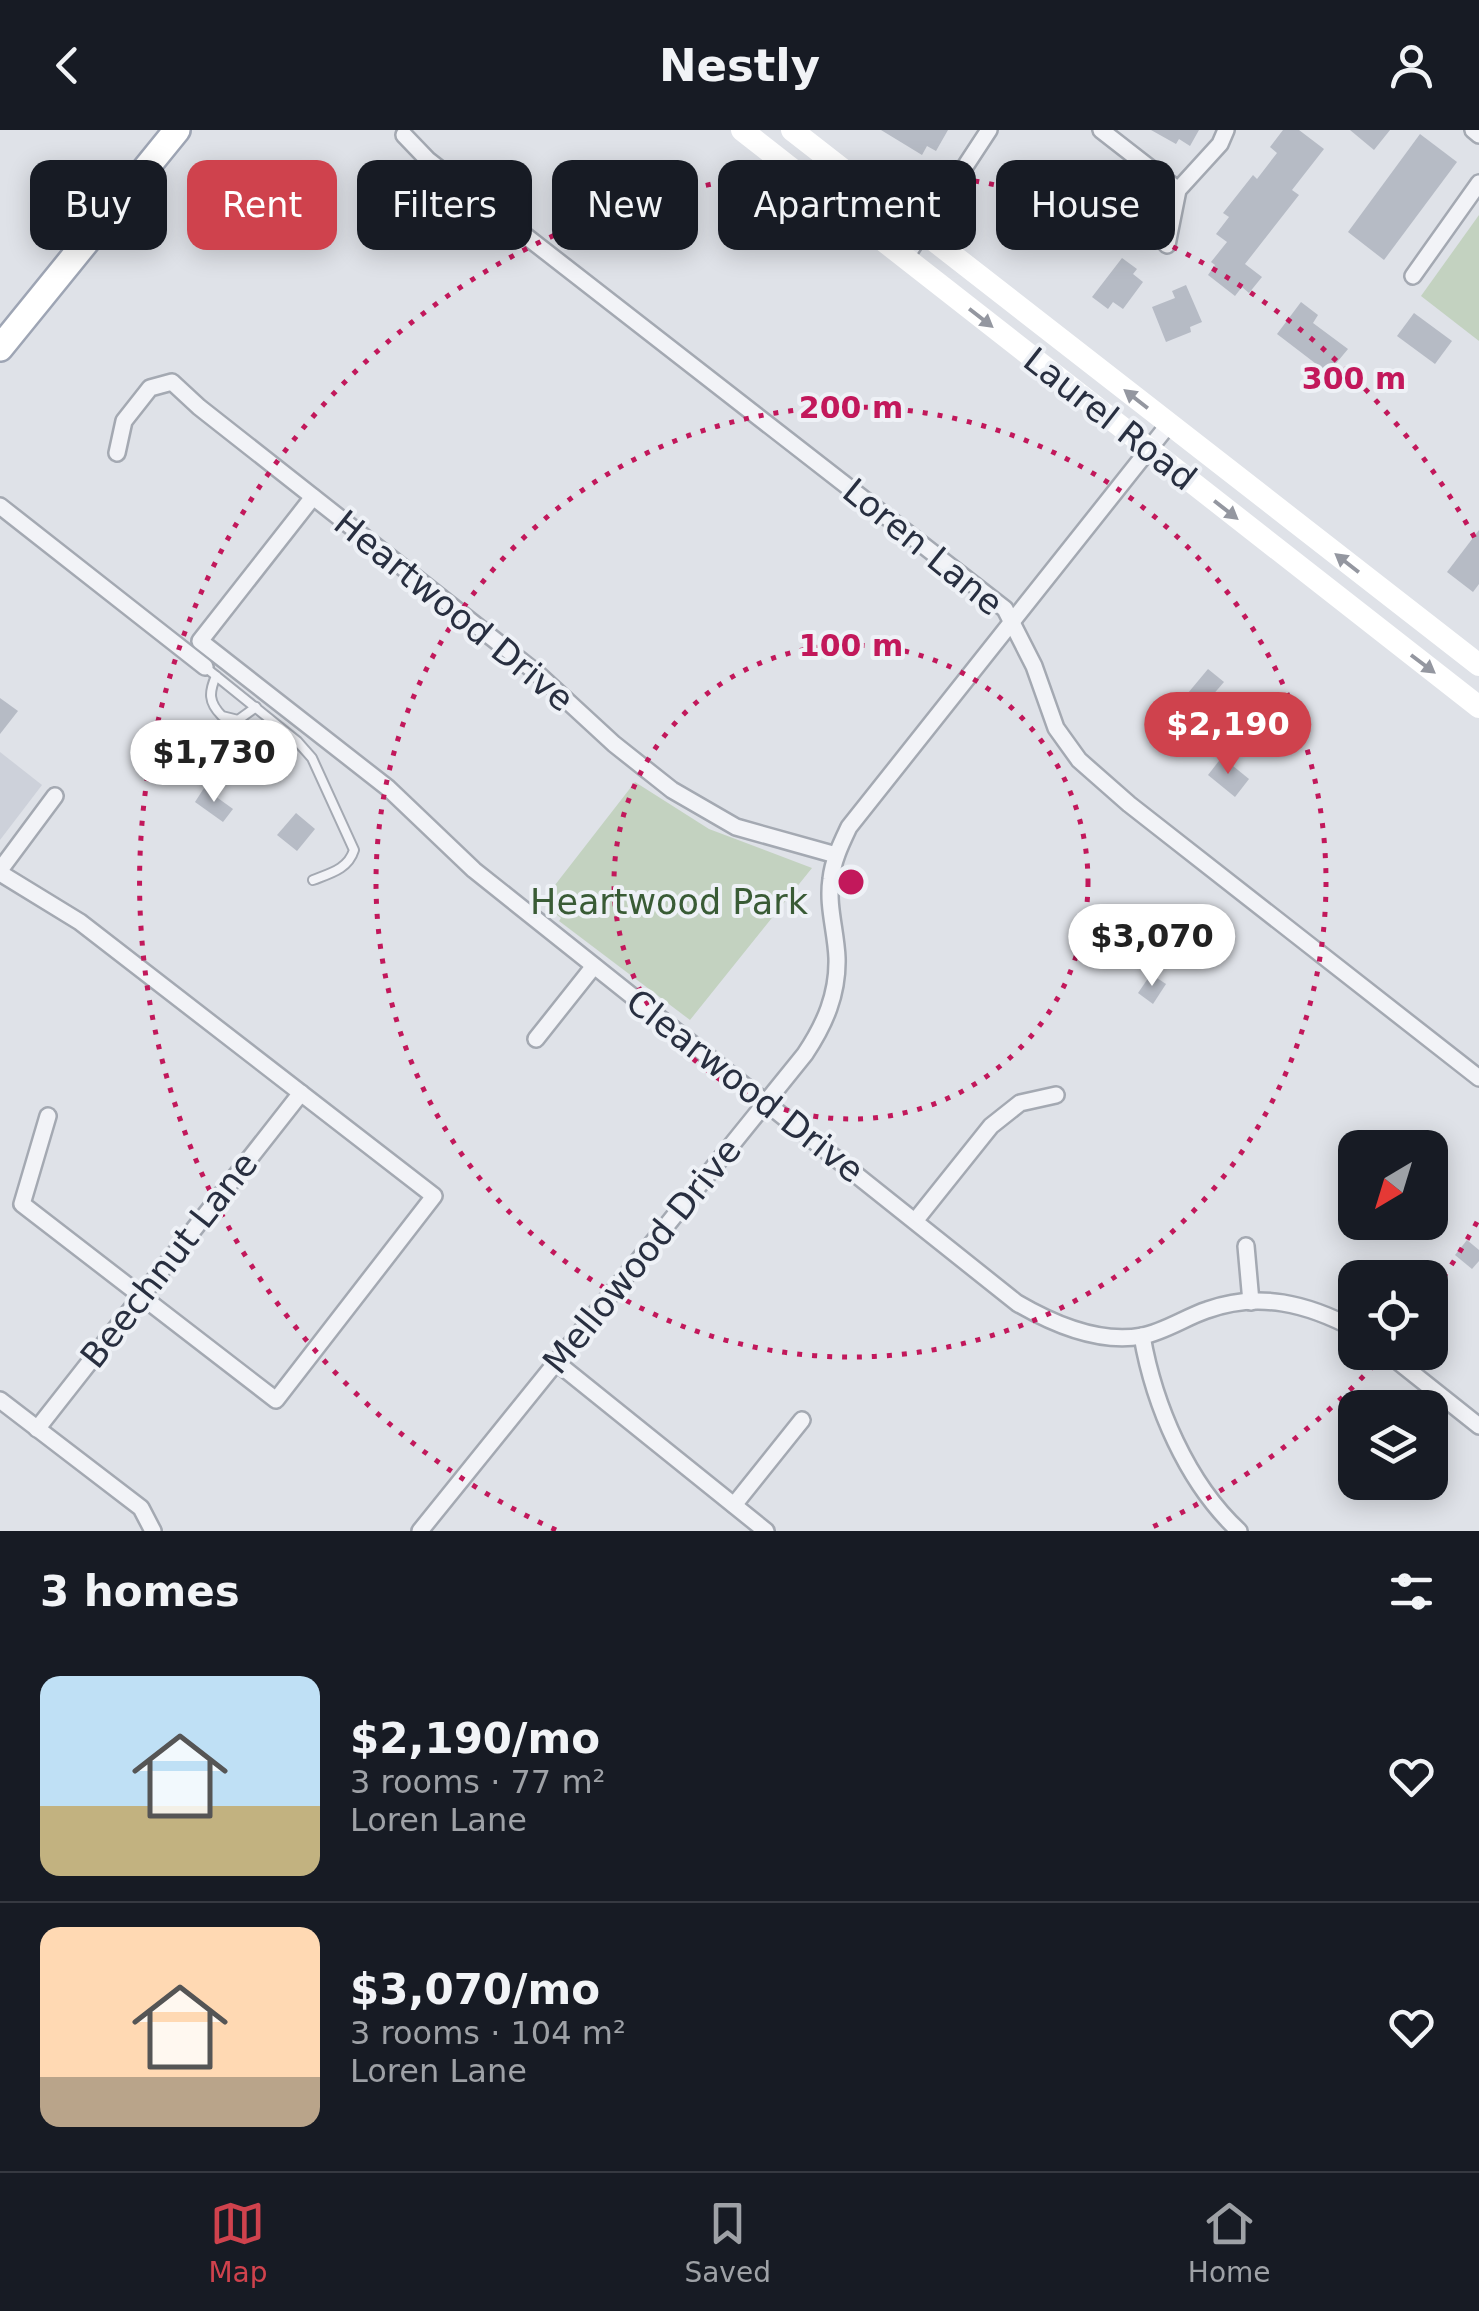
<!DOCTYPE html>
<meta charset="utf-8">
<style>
:root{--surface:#171b24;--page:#242831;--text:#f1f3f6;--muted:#9ea1a6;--line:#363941;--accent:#cf424d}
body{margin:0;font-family:"DejaVu Sans",sans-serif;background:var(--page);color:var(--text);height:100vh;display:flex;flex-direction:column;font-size:38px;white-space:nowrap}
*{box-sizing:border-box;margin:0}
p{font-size:32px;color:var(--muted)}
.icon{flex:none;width:55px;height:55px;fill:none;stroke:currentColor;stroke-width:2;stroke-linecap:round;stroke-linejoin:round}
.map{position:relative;height:1401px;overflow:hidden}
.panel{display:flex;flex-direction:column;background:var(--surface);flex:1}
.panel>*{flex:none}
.guide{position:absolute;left:30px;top:30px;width:1420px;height:90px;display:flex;gap:20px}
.needle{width:65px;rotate:218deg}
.controls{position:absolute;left:1338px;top:1000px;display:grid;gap:20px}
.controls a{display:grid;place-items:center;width:110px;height:110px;border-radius:20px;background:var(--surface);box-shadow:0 5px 25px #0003;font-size:50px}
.price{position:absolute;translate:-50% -85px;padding:0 22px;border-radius:35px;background:#fff;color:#222;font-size:32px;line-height:65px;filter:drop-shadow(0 2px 5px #0008)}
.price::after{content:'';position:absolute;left:50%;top:60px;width:30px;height:22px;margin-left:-15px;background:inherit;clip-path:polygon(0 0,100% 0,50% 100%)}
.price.selected{background:var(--accent);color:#fff}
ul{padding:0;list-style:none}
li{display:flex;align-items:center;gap:30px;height:250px;padding:0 40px}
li+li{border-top:2px solid var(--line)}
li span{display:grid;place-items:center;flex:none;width:280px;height:200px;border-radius:20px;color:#555}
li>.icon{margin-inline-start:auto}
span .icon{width:120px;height:120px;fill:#fffc;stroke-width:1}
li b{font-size:42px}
h2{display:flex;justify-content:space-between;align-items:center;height:120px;padding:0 40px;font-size:42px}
.tag{padding:0 35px;border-radius:20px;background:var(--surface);box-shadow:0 5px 25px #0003;font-size:35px;line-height:90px}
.tag.selected{background:var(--accent);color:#fff}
header{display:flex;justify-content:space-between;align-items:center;height:130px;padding:0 40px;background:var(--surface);font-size:45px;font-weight:800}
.dock{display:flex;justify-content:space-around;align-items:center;height:140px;border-top:2px solid var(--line);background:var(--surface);font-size:28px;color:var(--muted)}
.dock a{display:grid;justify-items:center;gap:5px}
.dock .selected{color:var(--accent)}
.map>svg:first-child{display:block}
.built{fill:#cdd1da}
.green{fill:#c3d2c0}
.building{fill:#b6bbc5}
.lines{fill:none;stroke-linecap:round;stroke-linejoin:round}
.service-casing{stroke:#a4a9b2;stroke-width:12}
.minor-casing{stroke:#a4a9b2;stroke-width:20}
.primary-casing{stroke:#9ea5b4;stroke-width:30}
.service{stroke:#f2f3f7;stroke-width:8}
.minor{stroke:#f2f3f7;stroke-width:15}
.secondary{stroke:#fff;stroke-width:22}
.primary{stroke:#fff;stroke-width:25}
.oneway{fill:#9497a0}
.ring{fill:none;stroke:#c2185b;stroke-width:5;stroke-dasharray:5 10}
.labels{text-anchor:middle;stroke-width:8;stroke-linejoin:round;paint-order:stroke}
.street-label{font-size:35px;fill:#282f40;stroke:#eef1f6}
.park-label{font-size:35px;fill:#395b35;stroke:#eef1f6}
.centre{fill:#c2185b;stroke:#eef1f6;stroke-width:5}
.ring-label{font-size:30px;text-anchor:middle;font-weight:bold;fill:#c2185b;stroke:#eef1f6;stroke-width:8;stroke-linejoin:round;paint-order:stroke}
</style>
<header><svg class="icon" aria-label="back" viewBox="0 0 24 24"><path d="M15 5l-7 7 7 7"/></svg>Nestly<svg class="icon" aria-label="person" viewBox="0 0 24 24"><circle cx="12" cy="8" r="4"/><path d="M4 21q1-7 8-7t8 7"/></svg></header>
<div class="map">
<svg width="1479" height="1401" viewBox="0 0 1479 1401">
<rect width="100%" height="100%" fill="#dfe2e8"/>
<!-- built -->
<path class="built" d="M 0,622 L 42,655 L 0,710 Z"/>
<!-- green -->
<g class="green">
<path d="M 1479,85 L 1479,211 L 1421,166 Z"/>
<path d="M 635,652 L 709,699 L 812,738 L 690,890 L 559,791 L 561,788 L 541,773 Z"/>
</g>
<!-- building -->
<g class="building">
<path d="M 881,0 L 948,0 L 936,21 L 927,16 L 922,25 Z"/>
<path d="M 1151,0 L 1199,0 L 1190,16 L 1179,9 L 1176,14 Z"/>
<path d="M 1283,0 L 1299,0 L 1324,19 L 1292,60 L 1299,65 L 1245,134 L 1262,147 L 1249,163 L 1242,157 L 1235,166 L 1208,145 L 1215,135 L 1211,132 L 1227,112 L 1216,104 L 1229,87 L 1223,83 L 1253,45 L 1257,49 L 1277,23 L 1270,17 Z"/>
<path d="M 1350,0 L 1390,0 L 1374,20 Z"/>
<path d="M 1420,4 L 1457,32 L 1384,130 L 1348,102 Z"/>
<path d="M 1025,36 L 1063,67 L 1070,59 L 1091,75 L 1088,79 L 1105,91 L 1091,109 L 1065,90 L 1061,94 L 1024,65 L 1019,72 L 1005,61 Z"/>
<path d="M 1122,128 L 1137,139 L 1133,144 L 1143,152 L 1123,179 L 1113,172 L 1108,179 L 1092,167 Z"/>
<path d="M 1186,155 L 1202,192 L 1190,197 L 1191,202 L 1166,212 L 1152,177 L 1175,168 L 1172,161 Z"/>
<path d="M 1301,172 L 1318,185 L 1313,193 L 1348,219 L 1328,243 L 1277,204 Z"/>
<path d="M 1414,183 L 1452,211 L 1435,234 L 1397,206 Z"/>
<path d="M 1479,400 L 1479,454 L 1473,462 L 1447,442 Z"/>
<path d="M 1208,539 L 1224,552 L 1198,582 L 1183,569 Z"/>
<path d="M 1264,564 L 1278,575 L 1258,601 L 1243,590 Z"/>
<path d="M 0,568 L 18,581 L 0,604 Z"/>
<path d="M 200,603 L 217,618 L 196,642 L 179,628 Z"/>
<path d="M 1222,627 L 1249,649 L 1235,667 L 1208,645 Z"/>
<path d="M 204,658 L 233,679 L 223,692 L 195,672 Z"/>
<path d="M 296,683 L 315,699 L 297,721 L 277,705 Z"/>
<path d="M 1151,844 L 1166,854 L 1153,874 L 1138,863 Z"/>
<path d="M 1467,1110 L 1479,1120 L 1479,1131 L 1472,1139 L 1455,1125 Z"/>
</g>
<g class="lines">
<defs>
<g id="service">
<path d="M 205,537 L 297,611 L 312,628 L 354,720 C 348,739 331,743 313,750"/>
<path d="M 216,546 C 209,562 208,572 222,586 L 238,590 L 256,577"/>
</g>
<g id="minor">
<path d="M 1101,0 L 1178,60"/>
<path d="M 1473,0 L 1479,5"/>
<path d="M 404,5 L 428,30 L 1005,479 L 1034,536 L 1056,598 L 1079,630 L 1129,674 L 1479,948"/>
<path d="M 1167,115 L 1178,60 L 1220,14 L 1226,0"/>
<path d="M 905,128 L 989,0"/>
<path d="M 1413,146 L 1479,53"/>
<path d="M 117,323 L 124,291 L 150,258 L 172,252 L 199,277 L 538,544 L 614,614 L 672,660 L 736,697 L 836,725"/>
<path d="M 313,367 L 200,511 L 388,658 L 474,740 L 1017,1173 C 1053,1194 1099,1214 1142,1206 C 1164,1202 1186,1187 1207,1180 C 1259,1161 1308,1174 1355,1199"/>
<path d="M 0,376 L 205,537"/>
<path d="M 0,740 L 55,666"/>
<path d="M 0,743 L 80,792 L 434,1066 L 276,1270 L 22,1074 L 48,986"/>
<path d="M 536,909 L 594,836"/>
<path d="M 915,1091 L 991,996 L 1020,973 L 1056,965"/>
<path d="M 1246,1116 L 1251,1172"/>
<path d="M 1142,1206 C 1154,1275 1187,1353 1239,1401"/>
<path d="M 1386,1222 L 1479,1296"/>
<path d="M 556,1232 L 766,1401"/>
<path d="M 0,1270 L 141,1378 L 153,1401"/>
<path d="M 37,1299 L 301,963"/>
<path d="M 734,1375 L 802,1290"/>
<path d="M 420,1401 L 805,924 C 825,894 838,864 837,828 C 836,801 827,776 831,749 C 833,730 841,714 849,697 L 1169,294"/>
</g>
<path id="primary" d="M 0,218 L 177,0"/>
</defs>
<!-- service casing -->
<use href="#service" class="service-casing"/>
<!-- minor casing -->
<use href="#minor" class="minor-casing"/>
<!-- primary casing -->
<use href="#primary" class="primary-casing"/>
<!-- service -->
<use href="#service" class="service"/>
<!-- minor -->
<use href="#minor" class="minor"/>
<!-- secondary -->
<g class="secondary">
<path d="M 742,0 L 1479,577"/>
<path d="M 792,0 L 1479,535"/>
</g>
<!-- primary -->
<use href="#primary" class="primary"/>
</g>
<!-- one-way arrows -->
<defs><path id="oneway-solid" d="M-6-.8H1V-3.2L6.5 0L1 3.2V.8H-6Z" transform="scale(2.5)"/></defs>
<g class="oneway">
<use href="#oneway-solid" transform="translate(981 188) rotate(38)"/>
<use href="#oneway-solid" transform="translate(1136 269) rotate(-142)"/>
<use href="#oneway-solid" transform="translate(1226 380) rotate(38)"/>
<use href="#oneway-solid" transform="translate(1347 433) rotate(-142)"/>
<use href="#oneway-solid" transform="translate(1423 534) rotate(37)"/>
</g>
<!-- distance rings -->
<g class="ring">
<circle cx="851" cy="752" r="237"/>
<circle cx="851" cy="752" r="475"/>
<path d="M1477 1092A712 712 0 0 1 1431 1165M1384 1224A712 712 0 0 1 1146 1400M556 1400A712 712 0 1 1 1477 412"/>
</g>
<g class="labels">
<!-- street labels -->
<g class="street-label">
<text transform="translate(1110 289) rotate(38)" y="12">Laurel Road</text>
<text transform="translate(923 417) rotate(39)" y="12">Loren Lane</text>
<text transform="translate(454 481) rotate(39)" y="12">Heartwood Drive</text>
<text transform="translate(745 956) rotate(38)" y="12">Clearwood Drive</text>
<text transform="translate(642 1126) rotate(-51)" y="12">Mellowood Drive</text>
<text transform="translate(169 1130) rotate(-52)" y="12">Beechnut Lane</text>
</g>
<!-- park labels -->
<g class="park-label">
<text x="669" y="784">Heartwood Park</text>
</g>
</g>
<circle cx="851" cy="752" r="15" class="centre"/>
<g class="ring-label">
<text x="1354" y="259">300 m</text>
<text x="851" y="288">200 m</text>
<text x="851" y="526">100 m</text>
</g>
</svg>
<div class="controls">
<a><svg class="needle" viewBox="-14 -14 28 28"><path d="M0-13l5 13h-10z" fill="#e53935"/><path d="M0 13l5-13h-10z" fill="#9ea1a6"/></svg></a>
<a><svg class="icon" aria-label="locate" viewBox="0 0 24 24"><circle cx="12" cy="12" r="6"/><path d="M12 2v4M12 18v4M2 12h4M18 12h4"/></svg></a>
<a><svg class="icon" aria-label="layers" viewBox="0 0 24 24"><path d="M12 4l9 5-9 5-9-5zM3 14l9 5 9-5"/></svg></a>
</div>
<b class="price selected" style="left:1228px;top:647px">$2,190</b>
<b class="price" style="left:214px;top:675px">$1,730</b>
<b class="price" style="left:1152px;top:859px">$3,070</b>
<div class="guide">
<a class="tag">Buy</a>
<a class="tag selected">Rent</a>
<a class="tag">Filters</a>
<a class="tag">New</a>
<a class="tag">Apartment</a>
<a class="tag">House</a>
</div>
</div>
<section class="panel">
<h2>3 homes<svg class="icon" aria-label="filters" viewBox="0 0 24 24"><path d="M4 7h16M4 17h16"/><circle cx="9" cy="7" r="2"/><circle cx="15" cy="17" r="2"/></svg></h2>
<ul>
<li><span style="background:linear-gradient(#bfe0f5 65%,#c2b280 0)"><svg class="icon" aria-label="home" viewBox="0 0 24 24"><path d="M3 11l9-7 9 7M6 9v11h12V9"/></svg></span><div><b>$2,190/mo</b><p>3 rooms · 77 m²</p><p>Loren Lane</p></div><svg class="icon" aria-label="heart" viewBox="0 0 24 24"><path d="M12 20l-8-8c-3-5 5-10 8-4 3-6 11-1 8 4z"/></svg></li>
<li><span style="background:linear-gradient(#ffd9b3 75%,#b9a48a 0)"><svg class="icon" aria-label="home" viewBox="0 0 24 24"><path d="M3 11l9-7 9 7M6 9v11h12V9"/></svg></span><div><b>$3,070/mo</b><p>3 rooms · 104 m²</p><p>Loren Lane</p></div><svg class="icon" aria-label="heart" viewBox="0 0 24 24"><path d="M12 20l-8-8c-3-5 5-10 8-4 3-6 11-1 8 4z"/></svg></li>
</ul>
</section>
<nav class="dock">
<a class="selected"><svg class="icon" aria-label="map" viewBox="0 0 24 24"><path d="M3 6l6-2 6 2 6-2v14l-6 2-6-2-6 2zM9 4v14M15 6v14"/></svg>Map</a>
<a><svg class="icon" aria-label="saved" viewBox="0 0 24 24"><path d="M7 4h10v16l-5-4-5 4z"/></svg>Saved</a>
<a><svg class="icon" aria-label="home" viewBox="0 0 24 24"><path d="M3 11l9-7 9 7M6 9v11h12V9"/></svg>Home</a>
</nav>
